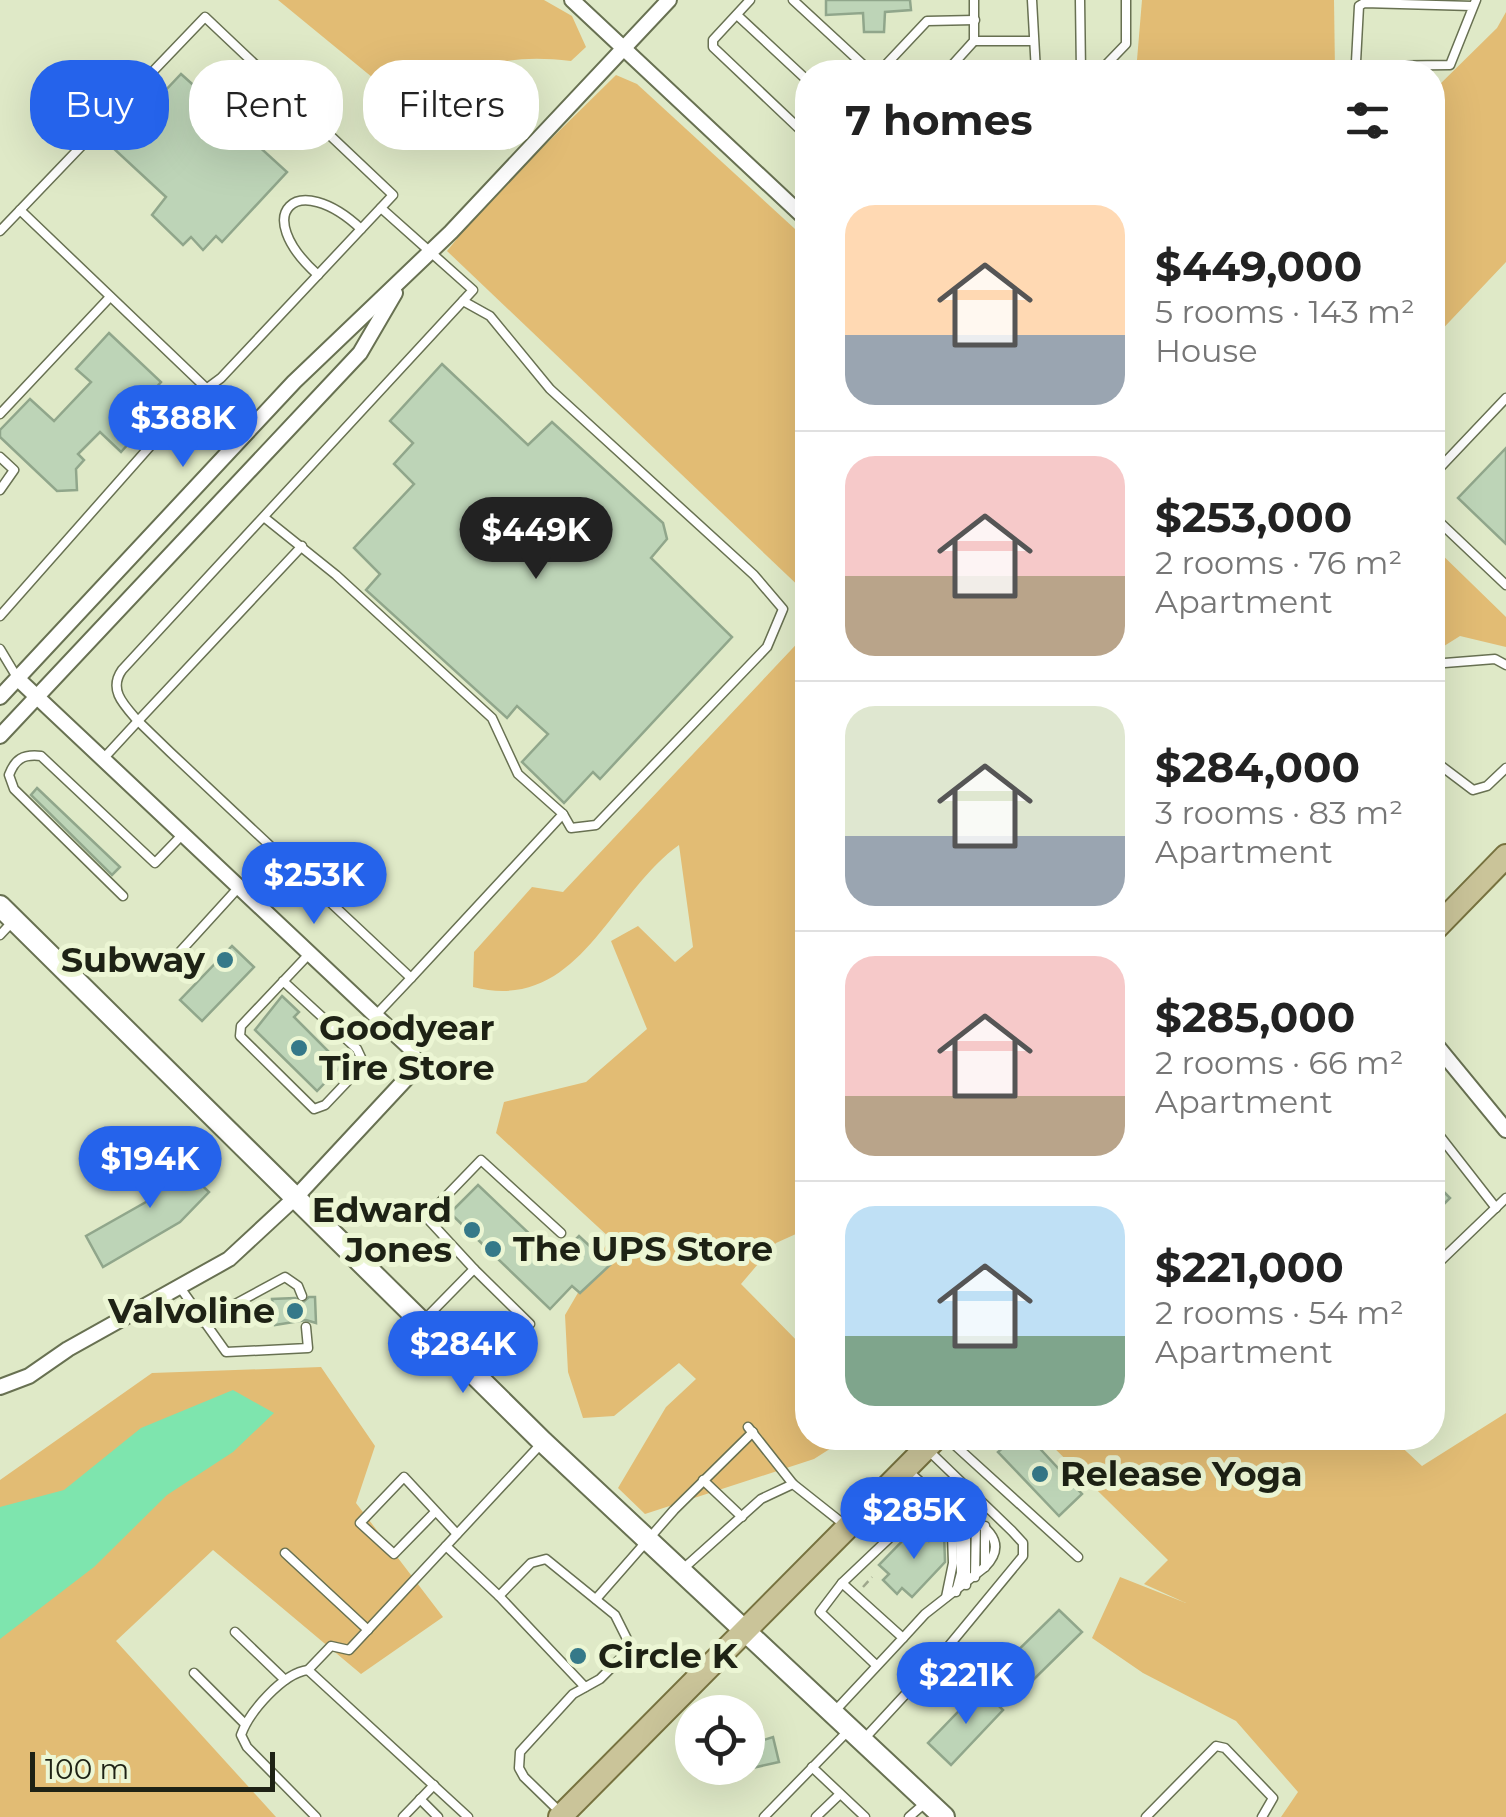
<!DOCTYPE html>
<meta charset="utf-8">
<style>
:root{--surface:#fff;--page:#f2f2f2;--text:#222;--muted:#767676;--line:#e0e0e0;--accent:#2563eb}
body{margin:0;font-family:Montserrat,sans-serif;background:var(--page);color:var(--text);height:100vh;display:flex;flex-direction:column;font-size:38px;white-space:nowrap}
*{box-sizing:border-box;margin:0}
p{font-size:32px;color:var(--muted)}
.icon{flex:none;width:55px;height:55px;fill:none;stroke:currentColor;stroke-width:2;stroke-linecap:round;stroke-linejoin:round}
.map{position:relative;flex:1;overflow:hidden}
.sheet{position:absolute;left:795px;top:60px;width:650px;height:1390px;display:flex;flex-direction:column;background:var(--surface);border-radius:40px;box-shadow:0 10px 40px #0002}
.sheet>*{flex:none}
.hud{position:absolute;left:30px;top:60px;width:615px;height:90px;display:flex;gap:20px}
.tools{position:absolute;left:675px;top:1695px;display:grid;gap:20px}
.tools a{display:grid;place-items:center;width:90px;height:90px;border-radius:50%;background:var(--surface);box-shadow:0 10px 40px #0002;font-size:50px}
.scale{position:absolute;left:30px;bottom:25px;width:245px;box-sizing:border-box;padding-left:10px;border:5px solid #1e2215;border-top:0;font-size:28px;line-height:35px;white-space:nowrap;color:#1e2215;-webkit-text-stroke:8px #ecf6d4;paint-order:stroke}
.price{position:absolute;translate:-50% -85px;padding:0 22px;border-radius:35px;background:var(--accent);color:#fff;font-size:32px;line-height:65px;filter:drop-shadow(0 2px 5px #0008)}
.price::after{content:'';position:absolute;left:50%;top:60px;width:30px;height:22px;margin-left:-15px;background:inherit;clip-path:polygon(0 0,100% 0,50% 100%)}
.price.selected{background:#222;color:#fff}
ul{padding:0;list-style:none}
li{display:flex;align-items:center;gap:30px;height:250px;padding:0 50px}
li+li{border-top:2px solid var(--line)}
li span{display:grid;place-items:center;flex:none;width:280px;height:200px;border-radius:30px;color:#555}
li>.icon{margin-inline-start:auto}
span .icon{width:120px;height:120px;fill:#fffc;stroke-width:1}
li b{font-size:42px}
h2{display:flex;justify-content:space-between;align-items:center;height:120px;padding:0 50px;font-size:42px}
.chip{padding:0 35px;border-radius:40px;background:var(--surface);box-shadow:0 10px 40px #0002;font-size:35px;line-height:90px}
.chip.selected{background:var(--accent);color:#fff}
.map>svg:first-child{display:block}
.green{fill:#e2bc74}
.water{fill:#7ee5ae}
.building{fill:#bdd4b7;stroke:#90a68b;stroke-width:2.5}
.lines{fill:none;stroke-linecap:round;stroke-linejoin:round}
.service-casing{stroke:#687152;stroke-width:11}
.minor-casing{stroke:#687152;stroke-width:18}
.secondary-casing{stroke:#687152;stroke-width:24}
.primary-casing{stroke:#77723f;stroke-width:26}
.path{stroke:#9ea68b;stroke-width:2.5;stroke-dasharray:8 5;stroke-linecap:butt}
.service{stroke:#fff;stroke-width:8}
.minor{stroke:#fff;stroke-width:14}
.secondary{stroke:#fff;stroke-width:20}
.primary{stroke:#cac499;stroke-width:22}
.poi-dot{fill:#357989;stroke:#ecf6d4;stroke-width:4}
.labels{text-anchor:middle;stroke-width:10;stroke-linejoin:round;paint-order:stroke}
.poi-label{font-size:35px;font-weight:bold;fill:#1e2215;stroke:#ecf6d4;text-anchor:start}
</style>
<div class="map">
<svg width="1506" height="1817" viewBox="0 0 1506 1817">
<rect width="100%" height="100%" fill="#dfe9c7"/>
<!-- green -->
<g class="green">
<path d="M 278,0 L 544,0 L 572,16 L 586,47 L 571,61 C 497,52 469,70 406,105 Z"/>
<path d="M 1142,0 L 1334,0 L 1335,72 L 1136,72 Z"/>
<path d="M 1506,12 L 1506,262 L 1433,339 L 1433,91 L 1497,28 Z"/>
<path d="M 616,75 L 637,84 L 807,240 L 807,594 L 447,251 L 486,203 Z"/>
<path d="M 1432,545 L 1506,617 L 1506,647 L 1460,636 L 1433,653 Z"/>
<path d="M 807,633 L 807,1229 L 776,1243 L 741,1284 L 807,1351 L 808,1438 L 847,1438 L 814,1459 L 645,1514 L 618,1488 L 666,1407 L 696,1379 L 679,1363 L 614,1416 L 583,1418 L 568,1372 L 565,1315 L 610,1238 L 496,1133 L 504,1102 L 586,1082 L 647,1029 L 611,941 L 638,926 L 675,962 L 693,947 L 679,845 C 609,895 579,1014 473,987 L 474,952 L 532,887 L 563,892 Z"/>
<path d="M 321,1367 L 375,1446 L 356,1503 L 443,1617 L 361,1674 L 213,1550 L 116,1641 L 276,1817 L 0,1817 L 0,1480 L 152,1373 Z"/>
<path d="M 1506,1413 L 1506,1817 L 1281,1817 L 1298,1792 L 1236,1721 L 1143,1673 L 1092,1638 L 1120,1577 L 1186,1603 L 1144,1584 L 1168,1560 L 1044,1438 L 1392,1438 L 1422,1466 Z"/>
</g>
<!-- water -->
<path class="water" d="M 233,1390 L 274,1413 L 233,1452 L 167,1495 L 94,1567 L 0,1639 L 0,1507 L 64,1490 L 141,1428 Z"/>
<!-- building -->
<g class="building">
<path d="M 826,0 L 910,0 L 911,10 L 885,12 L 884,32 L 864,32 L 863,13 L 826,15 Z"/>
<path d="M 181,74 L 220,109 L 243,86 L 250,93 L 260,83 L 287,109 L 255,143 L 287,172 L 222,242 L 216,236 L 203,250 L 191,237 L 183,245 L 152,215 L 166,197 L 112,147 Z"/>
<path d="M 109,333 L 161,382 L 136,410 L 148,422 L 121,452 L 100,432 L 78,454 L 84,460 L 76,469 L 77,490 L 57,491 L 0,437 L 0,430 L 30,399 L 54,421 L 91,382 L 76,369 Z"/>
<path d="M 442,364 L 528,445 L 552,422 L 663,523 L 667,539 L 651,558 L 732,637 L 600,779 L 593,772 L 564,803 L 522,762 L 548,734 L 517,706 L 507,718 L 366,590 L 380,574 L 354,548 L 414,484 L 394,464 L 413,443 L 390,421 Z"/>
<path d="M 1506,448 L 1506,544 L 1458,498 Z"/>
<path d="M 37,788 L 120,867 L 112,875 L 31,795 Z"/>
<path d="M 232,946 L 254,967 L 202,1021 L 180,1000 Z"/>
<path d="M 282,996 L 299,1012 L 294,1017 L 342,1065 L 317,1091 L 255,1030 Z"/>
<path d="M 166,1151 L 209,1192 L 180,1222 L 103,1267 L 86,1236 L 153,1198 L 137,1182 Z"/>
<path d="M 1432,1180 L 1450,1198 L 1432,1216 Z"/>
<path d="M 478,1185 L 556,1259 L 579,1236 L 610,1265 L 580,1293 L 572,1286 L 550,1309 L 450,1213 Z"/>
<path d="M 309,1297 L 315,1297 L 316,1323 L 306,1320 L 275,1325 L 272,1299 L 295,1298 L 302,1303 Z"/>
<path d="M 1014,1438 L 1030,1438 L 1082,1494 L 1059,1516 L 998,1452 Z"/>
<path d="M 915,1528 L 929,1541 L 944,1532 L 945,1562 L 912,1597 L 902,1588 L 897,1594 L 883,1580 L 889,1574 L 879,1565 Z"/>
<path d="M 1059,1610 L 1082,1632 L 1026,1687 L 1004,1664 Z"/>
<path d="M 981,1688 L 1003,1710 L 951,1765 L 928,1743 Z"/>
<path d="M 773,1737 L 779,1762 L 748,1769 L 748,1745 Z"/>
</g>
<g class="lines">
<defs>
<g id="service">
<path d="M 750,0 L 713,40 L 713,47 L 808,137"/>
<path d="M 793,0 L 871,72"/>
<path d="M 1032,0 L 1036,72"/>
<path d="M 1080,0 L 1081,72"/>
<path d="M 1472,6 L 1364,3 L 1359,6 L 1356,62 L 1359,66 L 1450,65 L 1476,0"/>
<path d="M 737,15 L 808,81"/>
<path d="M 974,41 L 1032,41"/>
<path d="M 879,72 L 927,21 L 975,20"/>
<path d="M 946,72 L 974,41 L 974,0"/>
<path d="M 1099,72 L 1126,44 L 1126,0"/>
<path d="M 20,210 L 250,430"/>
<path d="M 0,231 L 205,17 L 393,195 L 221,378 L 190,401 L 0,616"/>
<path d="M 318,275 C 249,213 297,169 361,229"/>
<path d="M 463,301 L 490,316 L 550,389 L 754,575 L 783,609 L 767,647 L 596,825 L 571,828 L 563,814"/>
<path d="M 0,414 L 110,297"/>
<path d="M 0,457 L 14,470 L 0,490"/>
<path d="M 1432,476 L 1506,398"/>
<path d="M 1432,515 L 1506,585"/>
<path d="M 265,518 L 336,575 L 492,718 L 518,774 L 563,814 L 411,978"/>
<path d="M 302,546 L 138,721 C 124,705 108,690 122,670 L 473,290 L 381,208"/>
<path d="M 0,649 L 18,679"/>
<path d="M 1432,664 L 1495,659 L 1506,665"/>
<path d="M 103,759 L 138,721 L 170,752 L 411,978 L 376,1015"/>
<path d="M 1432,759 L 1473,790 L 1487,786 L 1506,768"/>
<path d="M 123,896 L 14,789 L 9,775 C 15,759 23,754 41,756 L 155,863 L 183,834"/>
<path d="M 0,935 L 14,920"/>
<path d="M 168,965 L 239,887"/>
<path d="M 283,981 L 357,1049 L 364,1064 L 325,1105 L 314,1109 L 240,1036 L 241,1026 L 310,953"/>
<path d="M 1432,1126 L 1496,1208"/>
<path d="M 474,1269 L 530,1324"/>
<path d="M 1432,1269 L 1506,1198"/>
<path d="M 179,1286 L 226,1352 L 308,1348 L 306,1327"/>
<path d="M 423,1321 L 474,1269 L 426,1217 L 481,1160 L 561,1233"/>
<path d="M 202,1322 L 285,1277 L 298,1286 L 302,1296"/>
<path d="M 748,1427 L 793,1484"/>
<path d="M 947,1438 L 1078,1557"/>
<path d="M 540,1445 L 446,1546 L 499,1596 L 531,1563 L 546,1559 L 615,1615 L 628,1641 L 625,1654 L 600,1679 L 573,1694 L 520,1752 L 519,1768 L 524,1777 L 560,1812"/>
<path d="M 703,1480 L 742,1517"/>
<path d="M 434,1513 L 394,1554 L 360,1523 L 404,1477 L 457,1534"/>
<path d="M 966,1515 L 966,1585"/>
<path d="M 985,1526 L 985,1567"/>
<path d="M 285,1553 L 368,1630"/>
<path d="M 684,1568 L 761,1499 L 793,1484 L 846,1526"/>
<path d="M 975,1577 L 976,1520"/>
<path d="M 842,1583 L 900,1528 L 903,1513 L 886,1494"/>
<path d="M 956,1592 L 961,1573 L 959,1510"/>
<path d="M 499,1596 L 585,1687"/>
<path d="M 946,1597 L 953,1563 L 951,1505"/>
<path d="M 596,1599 L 674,1510 L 753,1432"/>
<path d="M 235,1632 L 285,1680"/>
<path d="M 903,1638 L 925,1614 L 985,1567 C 1018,1533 962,1515 940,1499 C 930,1491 920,1481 909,1472"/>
<path d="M 308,1670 L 331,1646 L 349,1650 L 446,1546"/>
<path d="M 194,1673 L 245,1724"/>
<path d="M 833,1713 L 903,1638 L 842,1583 L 820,1612 L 876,1665"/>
<path d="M 865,1738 L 938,1659 L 1023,1556 L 1023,1543 L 1012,1531 L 929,1451"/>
<path d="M 812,1767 L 865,1817"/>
<path d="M 420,1799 L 438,1817"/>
<path d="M 316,1817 L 247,1747 L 241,1735 C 249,1712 283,1673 308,1670 L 468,1817"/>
<path d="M 403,1817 L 434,1785"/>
<path d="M 764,1817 L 847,1732"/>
<path d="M 816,1817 L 840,1794"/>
<path d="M 909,1817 L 924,1804"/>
<path d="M 1146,1817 L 1216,1746 L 1225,1748 L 1273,1798 L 1262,1817"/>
</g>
<g id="minor">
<path d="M 572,0 L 808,221"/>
<path d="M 0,697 L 294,382 L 451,232 L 669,0"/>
<path d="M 0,736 L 360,353 L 395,293"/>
<path d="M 1432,1040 L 1506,1130"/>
<path d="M 0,1387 L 29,1376 L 68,1349 L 229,1259 L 297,1196 L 418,1066 L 410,1048 L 18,679"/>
</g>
<path id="secondary" d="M 0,906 L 543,1442 L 944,1817"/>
<g id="primary">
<path d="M 1432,932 L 1506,856"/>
<path d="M 560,1817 L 936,1438"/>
</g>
</defs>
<!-- service casing -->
<use href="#service" class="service-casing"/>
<!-- minor casing -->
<use href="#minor" class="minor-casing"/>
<!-- secondary casing -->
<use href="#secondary" class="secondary-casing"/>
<!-- primary casing -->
<use href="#primary" class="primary-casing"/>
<!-- path -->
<path class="path" d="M 863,1587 L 872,1577"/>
<!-- service -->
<use href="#service" class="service"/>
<!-- minor -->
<use href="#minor" class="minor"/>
<!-- secondary -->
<use href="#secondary" class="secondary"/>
<!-- primary -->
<use href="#primary" class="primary"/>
</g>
<!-- markers -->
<g class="poi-dot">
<circle cx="225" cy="960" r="10"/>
<circle cx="299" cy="1048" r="10"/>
<circle cx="472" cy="1230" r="10"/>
<circle cx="493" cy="1249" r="10"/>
<circle cx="295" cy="1311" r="10"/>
<circle cx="1040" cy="1474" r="10"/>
<circle cx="578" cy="1656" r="10"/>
</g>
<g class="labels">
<!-- poi labels -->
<g class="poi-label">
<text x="205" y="972" text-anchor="end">Subway</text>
<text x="319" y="1040">Goodyear<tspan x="319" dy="40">Tire Store</tspan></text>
<text x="452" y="1222" text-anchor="end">Edward<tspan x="452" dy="40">Jones</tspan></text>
<text x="513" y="1261">The UPS Store</text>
<text x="275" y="1323" text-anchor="end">Valvoline</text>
<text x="1060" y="1486">Release Yoga</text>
<text x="598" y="1668">Circle K</text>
</g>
</g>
</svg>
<div class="tools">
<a><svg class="icon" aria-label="locate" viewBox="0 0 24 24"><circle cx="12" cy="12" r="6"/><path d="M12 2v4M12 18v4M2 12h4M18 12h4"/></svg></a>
</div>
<div class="scale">100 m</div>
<b class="price" style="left:183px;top:470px">$388K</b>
<b class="price selected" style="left:536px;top:582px">$449K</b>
<b class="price" style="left:314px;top:927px">$253K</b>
<b class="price" style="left:150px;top:1211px">$194K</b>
<b class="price" style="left:463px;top:1396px">$284K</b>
<b class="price" style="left:914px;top:1562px">$285K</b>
<b class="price" style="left:966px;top:1727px">$221K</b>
<div class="hud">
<a class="chip selected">Buy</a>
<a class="chip">Rent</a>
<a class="chip">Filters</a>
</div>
<section class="sheet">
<h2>7 homes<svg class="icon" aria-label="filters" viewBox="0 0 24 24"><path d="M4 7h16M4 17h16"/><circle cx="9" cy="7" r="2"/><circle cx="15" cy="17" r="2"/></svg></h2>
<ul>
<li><span style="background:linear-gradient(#ffd9b3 65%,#9aa5b1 0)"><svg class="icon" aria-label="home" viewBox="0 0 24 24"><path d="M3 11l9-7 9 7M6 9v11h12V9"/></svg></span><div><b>$449,000</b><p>5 rooms · 143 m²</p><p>House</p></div></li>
<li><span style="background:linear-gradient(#f6c9c9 60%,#b9a48a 0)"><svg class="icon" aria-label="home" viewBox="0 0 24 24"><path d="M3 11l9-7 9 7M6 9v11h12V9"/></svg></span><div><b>$253,000</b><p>2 rooms · 76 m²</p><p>Apartment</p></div></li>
<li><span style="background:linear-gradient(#dfe7d0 65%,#9aa5b1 0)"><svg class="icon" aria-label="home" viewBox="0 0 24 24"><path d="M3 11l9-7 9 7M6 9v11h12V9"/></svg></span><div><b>$284,000</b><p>3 rooms · 83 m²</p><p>Apartment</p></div></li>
<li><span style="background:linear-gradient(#f6c9c9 70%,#b9a48a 0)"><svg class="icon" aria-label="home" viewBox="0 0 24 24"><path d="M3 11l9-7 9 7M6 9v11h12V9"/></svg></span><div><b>$285,000</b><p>2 rooms · 66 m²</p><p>Apartment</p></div></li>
<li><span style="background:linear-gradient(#bfe0f5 65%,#7fa58c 0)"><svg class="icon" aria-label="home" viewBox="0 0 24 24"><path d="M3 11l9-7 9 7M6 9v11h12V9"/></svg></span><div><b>$221,000</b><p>2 rooms · 54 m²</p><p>Apartment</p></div></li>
</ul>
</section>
</div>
